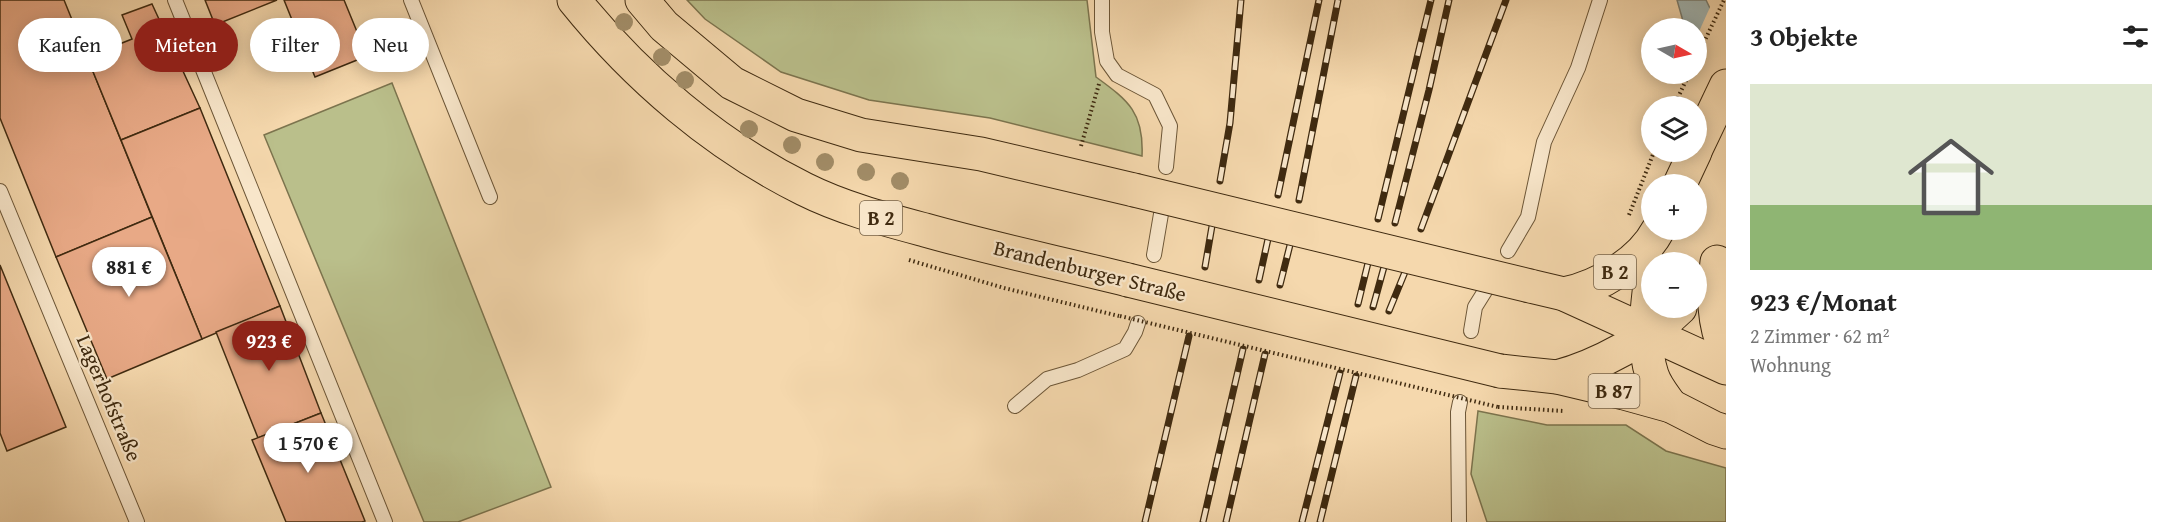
<!DOCTYPE html>
<html lang="de">
<meta charset="utf-8">
<style>
:root{--surface:#fff;--page:#f2f2f2;--text:#222;--muted:#767676;--line:#e0e0e0;--accent:#8f2418}
body{margin:0;font-family:"Gentium Book Plus",serif;background:var(--page);color:var(--text);height:100vh;display:flex;flex-direction:column;font-size:22px;white-space:nowrap}
*{box-sizing:border-box;margin:0}
p{font-size:20px;color:var(--muted)}
.icon{flex:none;width:33px;height:33px;fill:none;stroke:currentColor;stroke-width:2;stroke-linecap:round;stroke-linejoin:round}
.map{position:relative;flex:1;overflow:hidden}
.panel{display:flex;flex-direction:column;background:var(--surface);width:450px}
.panel>*{flex:none}
.guide{position:absolute;left:18px;top:18px;width:570px;height:54px;display:flex;gap:12px}
.needle{width:39px;rotate:99deg}
.fabs{position:absolute;left:1641px;top:18px;display:grid;gap:12px}
.fabs a{display:grid;place-items:center;width:66px;height:66px;border-radius:50%;background:var(--surface);box-shadow:0 3px 15px #0003;font-size:30px}
.price{position:absolute;translate:-50% -51px;padding:0 14px;border-radius:21px;background:#fff;color:#222;font-size:20px;line-height:39px;filter:drop-shadow(0 2px 3px #0008)}
.price::after{content:'';position:absolute;left:50%;top:36px;width:18px;height:14px;margin-left:-9px;background:inherit;clip-path:polygon(0 0,100% 0,50% 100%)}
.price.selected{background:var(--accent);color:#fff}
ul{padding:0;list-style:none}
li{display:grid;align-content:center;gap:12px;height:318px;padding:0 24px}
li+li{border-top:2px solid var(--line)}
li span{display:grid;place-items:center;height:186px;border-radius:0px;color:#555}
li>.icon{margin-inline-start:auto}
span .icon{width:108px;height:108px;fill:#fffc;stroke-width:1}
li b{font-size:26px}
h2{display:flex;justify-content:space-between;align-items:center;height:72px;padding:0 24px;font-size:26px}
.chip{padding:0 21px;border-radius:27px;background:var(--surface);box-shadow:0 3px 15px #0003;font-size:21px;line-height:54px}
.chip.selected{background:var(--accent);color:#fff}
main{display:flex;flex:1;min-height:0}
.map>svg:first-child{display:block}
.green{fill:#babf8b;stroke:#7c744e;stroke-width:1.5}
.water{fill:#a1b7b5;stroke:#7a7f73;stroke-width:1.5}
.pier{fill:#f5d8ad}
.building{fill:#e8a986;stroke:#3f2a10;stroke-width:1.5}
.lines{fill:none;stroke-linecap:round;stroke-linejoin:round}
.lane-casing{stroke:#6c5637;stroke-width:16}
.primary-casing{stroke:#3f2a10;stroke-width:35}
.path{stroke:#3f2a10;stroke-width:4;stroke-dasharray:1.5 3;stroke-linecap:butt}
.lane{stroke:#f8e6ca;stroke-width:14}
.primary{stroke:#f5d8ad;stroke-width:33}
.rail-casing{stroke:#3f2a10;stroke-width:7}
.rail{stroke:#f8e6ca;stroke-width:4.5;stroke-dasharray:14;stroke-linecap:butt}
.primary-bridge-casing{stroke:#3f2a10;stroke-width:35;stroke-linecap:butt}
.path-bridge{stroke:#3f2a10;stroke-width:4;stroke-dasharray:1.5 3;stroke-linecap:butt}
.primary-bridge{stroke:#f5d8ad;stroke-width:33}
.tree{fill:#a28d68}
.labels{text-anchor:middle;stroke-width:4.5;stroke-linejoin:round;paint-order:stroke}
.shield{fill:#f8e6ca;stroke:#766248;stroke-width:1.5}
.shield-label{font-size:20px;font-weight:bold;fill:#3f2a10}
.street-label{font-size:21px;fill:#3f2a10;stroke:#f8e6ca}
</style>
<main>
<div class="map">
<svg width="1726" height="522" viewBox="0 0 1726 522">
<rect width="100%" height="100%" fill="#f5d8ad"/>
<filter id="stains"><feTurbulence type="fractalNoise" baseFrequency=".00333" numOctaves="4"/><feColorMatrix values="0 0 0 0 .2 0 0 0 0 .09 0 0 0 0 .02 0 0 0 .5 -.17"/></filter>
<radialGradient id="worn" r=".72"><stop offset=".6" stop-color="#630" stop-opacity="0"/><stop offset="1" stop-color="#630" stop-opacity=".3"/></radialGradient>
<!-- green -->
<g class="green">
<path d="M 687,0 L 1087,0 L 1096,77 C 1129,101 1144,113 1142,156 L 990,118 L 869,100 L 781,72 L 705,19 Z"/>
<path d="M 392,83 L 551,487 L 458,522 L 424,522 L 264,135 Z"/>
<path d="M 1478,411 L 1547,425 L 1626,425 L 1666,451 L 1726,468 L 1726,522 L 1487,522 L 1471,474 Z"/>
</g>
<!-- water -->
<path class="water" d="M 1677,0 L 1706,0 L 1726,42 L 1697,62 L 1696,28 L 1685,28 Z"/>
<!-- pier -->
<path class="pier" d="M 1711,5 L 1726,35 L 1726,120 L 1696,70 L 1697,36 Z"/>
<!-- building -->
<g class="building">
<path d="M 0,0 L 64,0 L 152,217 L 56,257 L 0,118 Z"/>
<path d="M 205,0 L 277,0 L 215,25 Z"/>
<path d="M 284,0 L 344,0 L 367,56 L 315,77 Z"/>
<path d="M 152,4 L 200,108 L 121,140 L 87,57 L 132,39 L 122,15 Z"/>
<path d="M 200,108 L 280,306 L 202,339 L 121,140 Z"/>
<path d="M 152,217 L 202,339 L 107,379 L 56,257 Z"/>
<path d="M 0,265 L 66,427 L 7,451 L 0,433 Z"/>
<path d="M 280,306 L 321,413 L 258,438 L 216,332 Z"/>
<path d="M 321,413 L 365,521 L 362,522 L 286,522 L 252,440 Z"/>
</g>
<g class="lines">
<defs>
<g id="lane">
<path d="M 175,0 L 385,522"/>
<path d="M 411,0 L 490,197"/>
<path d="M 1102,0 L 1102,32 L 1107,61 L 1117,75 L 1155,95 L 1170,126 L 1166,167"/>
<path d="M 0,191 L 137,522"/>
<path d="M 1508,251 L 1528,217 L 1544,142 L 1578,68 L 1600,0"/>
<path d="M 1154,255 L 1161,214"/>
<path d="M 1471,331 L 1475,307 L 1485,291"/>
<path d="M 1015,406 L 1047,379 L 1078,370 L 1125,349 L 1135,332 L 1138,323"/>
<path d="M 1459,522 L 1458,412 L 1460,402"/>
</g>
<g id="primary">
<path d="M 574,0 C 636,77 715,145 804,189 C 842,208 884,219 925,230 C 992,249 1060,263 1128,280"/>
<path d="M 642,0 L 664,26 L 732,83 L 796,115 L 861,135 L 981,154 L 1134,190"/>
<path d="M 1696,149 L 1726,86"/>
<path d="M 1680,184 L 1695,152"/>
<path d="M 1717,262 C 1713,294 1713,323 1726,352"/>
<path d="M 1652,268 C 1648,302 1641,342 1652,375 C 1656,387 1664,396 1671,406"/>
<path d="M 1530,286 L 1564,294 L 1726,368"/>
<path d="M 1564,294 C 1599,287 1641,262 1658,230"/>
<path d="M 1500,371 L 1557,377 L 1624,393 L 1671,406 L 1714,428 L 1726,432"/>
<path d="M 1557,377 C 1598,366 1650,338 1680,308"/>
</g>
</defs>
<!-- lane casing -->
<use href="#lane" class="lane-casing"/>
<!-- primary casing -->
<use href="#primary" class="primary-casing"/>
<!-- path -->
<g class="path">
<path d="M 1696,59 L 1724,0"/>
<path d="M 1674,106 L 1689,74"/>
<path d="M 1081,146 L 1099,84"/>
<path d="M 1629,215 L 1654,152"/>
<path d="M 909,260 L 1004,288 L 1119,316"/>
<path d="M 1498,407 L 1563,411"/>
</g>
<!-- lane -->
<use href="#lane" class="lane"/>
<!-- primary -->
<use href="#primary" class="primary"/>
<defs>
<g id="rail">
<path d="M 1220,181 L 1230,123 L 1241,0"/>
<path d="M 1278,195 L 1319,0"/>
<path d="M 1299,200 L 1338,0"/>
<path d="M 1378,219 L 1431,0"/>
<path d="M 1395,223 L 1429,90 L 1449,0"/>
<path d="M 1421,229 L 1506,0"/>
<path d="M 1205,267 L 1212,226"/>
<path d="M 1259,280 L 1268,239"/>
<path d="M 1280,285 L 1290,245"/>
<path d="M 1358,304 L 1368,263"/>
<path d="M 1373,307 L 1384,267"/>
<path d="M 1389,311 L 1405,272"/>
<path d="M 1145,522 L 1189,336"/>
<path d="M 1203,522 L 1243,349"/>
<path d="M 1226,522 L 1265,354"/>
<path d="M 1302,522 L 1340,373"/>
<path d="M 1320,522 L 1356,376"/>
</g>
</defs>
<!-- rail casing -->
<use href="#rail" class="rail-casing"/>
<!-- rail -->
<use href="#rail" class="rail"/>
<defs>
<g id="primary-bridge">
<path d="M 1134,190 L 1530,286"/>
<path d="M 1128,280 L 1500,371"/>
</g>
</defs>
<!-- primary-bridge casing -->
<use href="#primary-bridge" class="primary-bridge-casing"/>
<!-- path-bridge -->
<path class="path-bridge" d="M 1120,316 L 1498,407"/>
<!-- primary-bridge -->
<use href="#primary-bridge" class="primary-bridge"/>
</g>
<!-- trees -->
<g class="tree">
<circle cx="624" cy="22" r="9"/>
<circle cx="662" cy="57" r="9"/>
<circle cx="685" cy="80" r="9"/>
<circle cx="749" cy="129" r="9"/>
<circle cx="792" cy="145" r="9"/>
<circle cx="825" cy="162" r="9"/>
<circle cx="866" cy="172" r="9"/>
<circle cx="900" cy="181" r="9"/>
</g>
<g class="labels">
<!-- shield labels -->
<g class="shield">
<rect x="860" y="201" width="42" height="34" rx="4.5"/>
<rect x="1594" y="255" width="42" height="34" rx="4.5"/>
<rect x="1588.5" y="374" width="51" height="34" rx="4.5"/>
</g>
<g class="shield-label">
<text x="881" y="225">B 2</text>
<text x="1615" y="279">B 2</text>
<text x="1614" y="398">B 87</text>
</g>
<!-- street labels -->
<g class="street-label">
<text transform="translate(1090 271) rotate(14)" y="7">Brandenburger Straße</text>
<text transform="translate(109 398) rotate(67)" y="7">Lagerhofstraße</text>
</g>
</g>
<rect width="100%" height="100%" filter="url(#stains)"/>
<rect width="100%" height="100%" fill="url(#worn)"/>
</svg>
<div class="fabs">
<a><svg class="needle" viewBox="-14 -14 28 28"><path d="M0-13l5 13h-10z" fill="#e53935"/><path d="M0 13l5-13h-10z" fill="#767676"/></svg></a>
<a><svg class="icon" aria-label="layers" viewBox="0 0 24 24"><path d="M12 4l9 5-9 5-9-5zM3 14l9 5 9-5"/></svg></a>
<a>+</a>
<a>−</a>
</div>
<b class="price" style="left:129px;top:298px">881 €</b>
<b class="price selected" style="left:269px;top:372px">923 €</b>
<b class="price" style="left:308px;top:474px">1 570 €</b>
<div class="guide">
<a class="chip">Kaufen</a>
<a class="chip selected">Mieten</a>
<a class="chip">Filter</a>
<a class="chip">Neu</a>
</div>
</div>
<section class="panel">
<h2>3 Objekte<svg class="icon" aria-label="filters" viewBox="0 0 24 24"><path d="M4 7h16M4 17h16"/><circle cx="9" cy="7" r="2"/><circle cx="15" cy="17" r="2"/></svg></h2>
<ul>
<li><span style="background:linear-gradient(#dfe7d0 65%,#8fb573 0)"><svg class="icon" aria-label="home" viewBox="0 0 24 24"><path d="M3 11l9-7 9 7M6 9v11h12V9"/></svg></span><div><b>923 €/Monat</b><p>2 Zimmer · 62 m²</p><p>Wohnung</p></div></li>
</ul>
</section>
</main>
